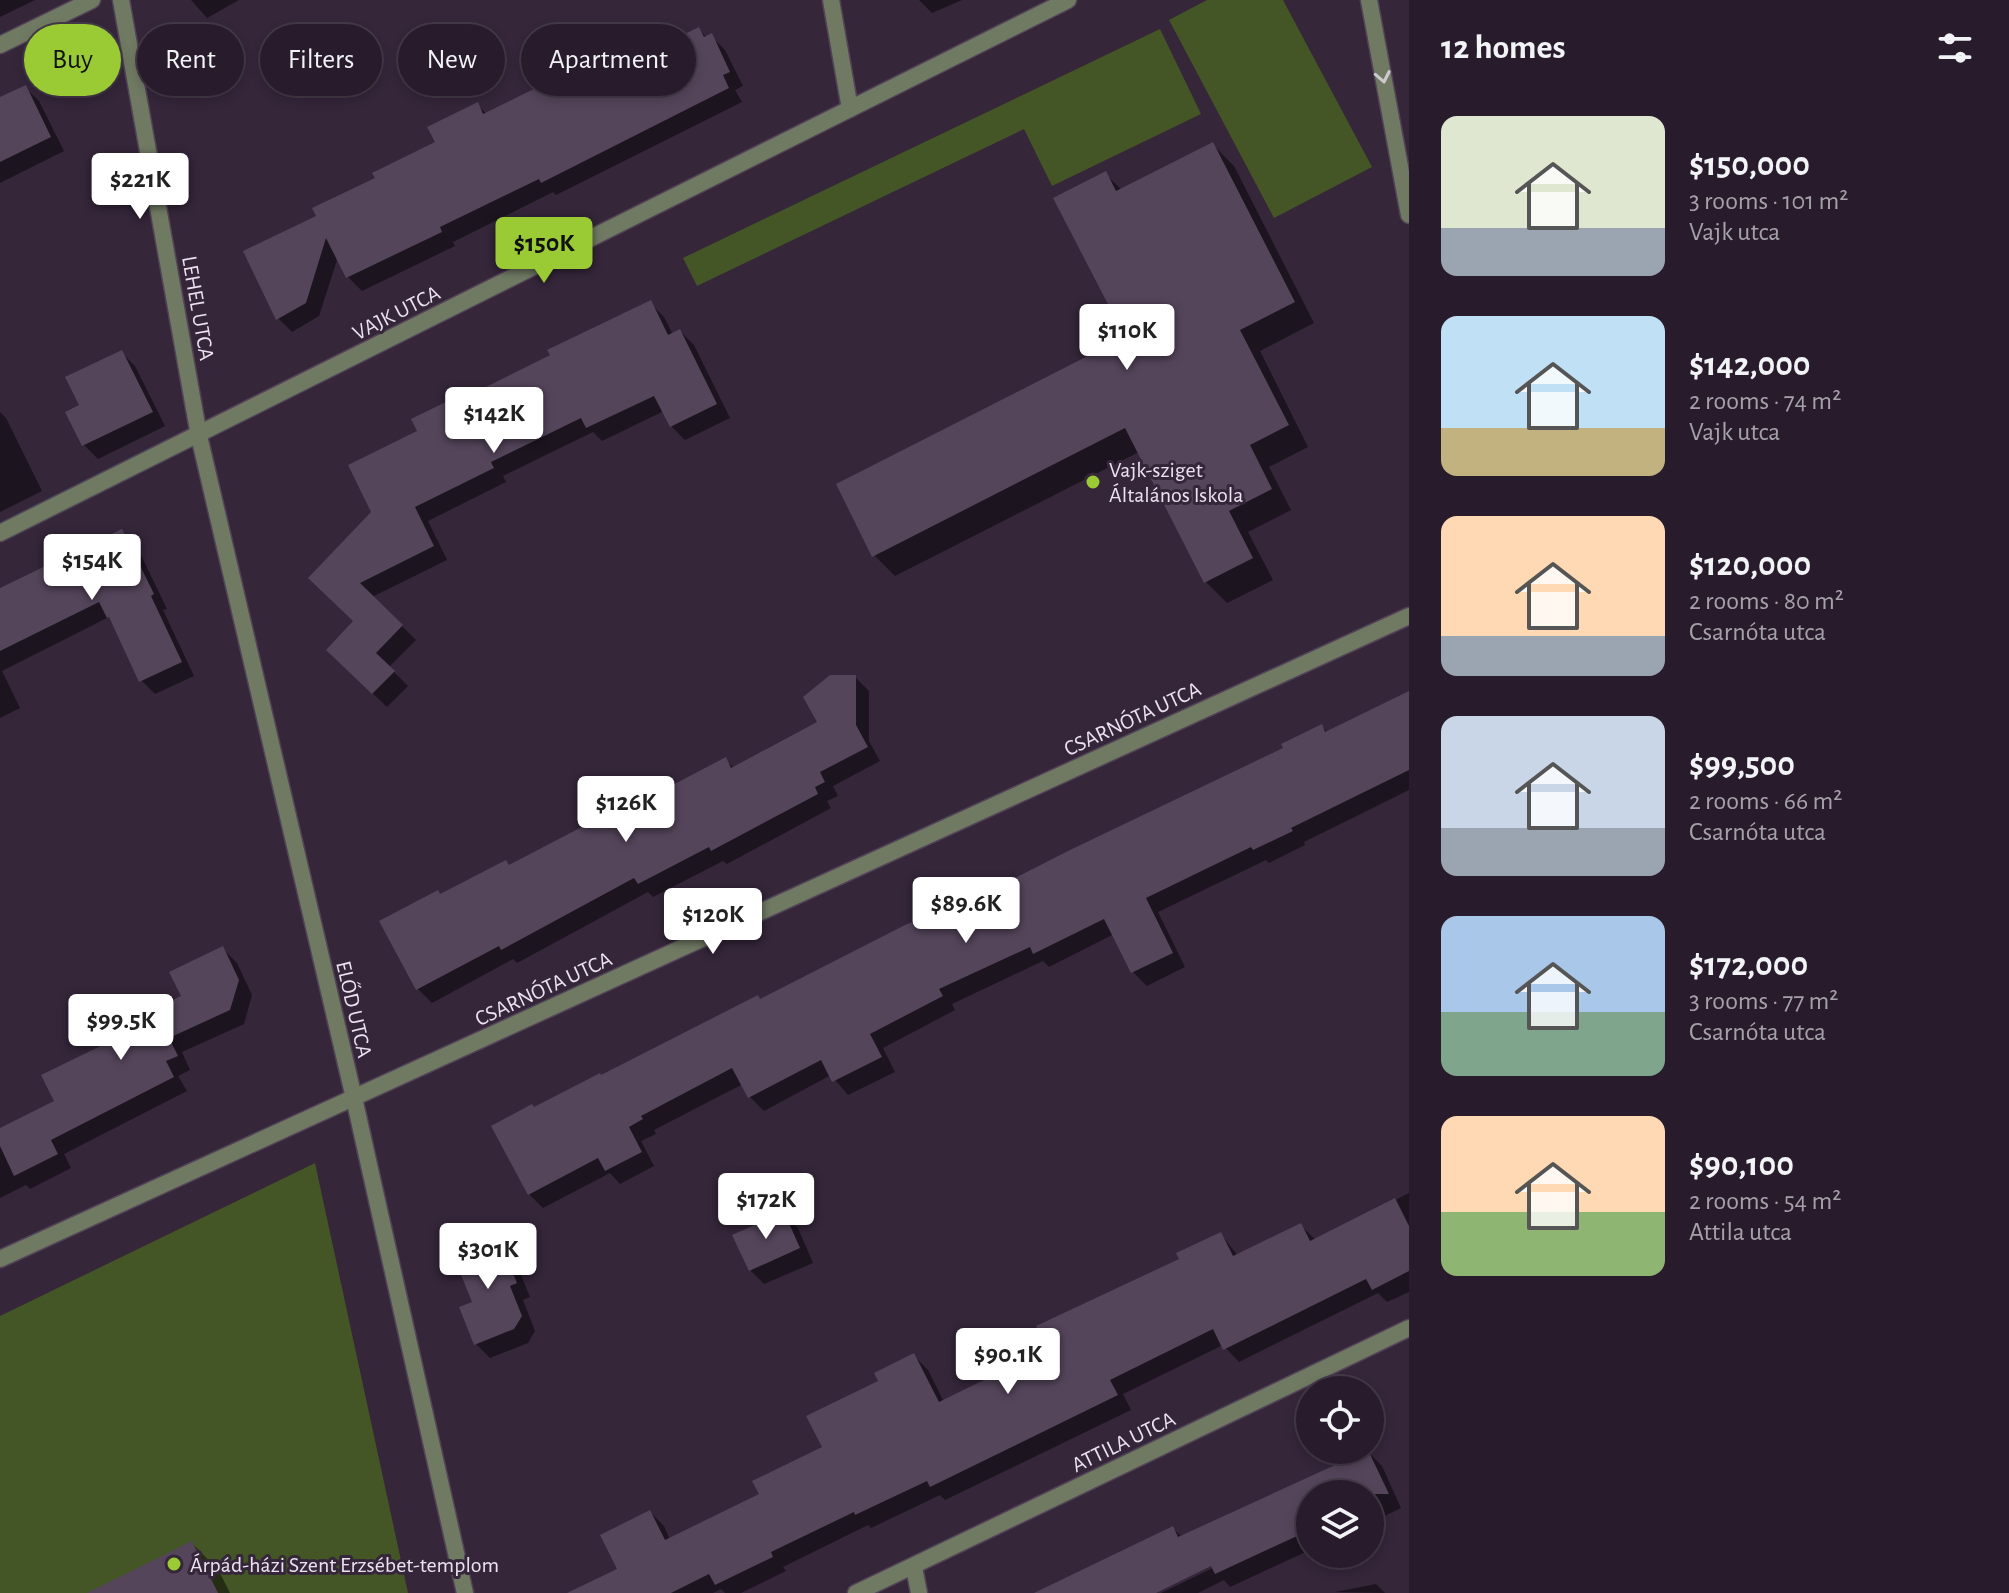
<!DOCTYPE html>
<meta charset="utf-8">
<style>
:root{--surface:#281c2c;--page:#302534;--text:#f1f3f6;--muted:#a5a1a9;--line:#443a48;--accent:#9acb34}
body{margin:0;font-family:"Alegreya Sans",sans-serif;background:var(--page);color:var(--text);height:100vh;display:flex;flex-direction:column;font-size:30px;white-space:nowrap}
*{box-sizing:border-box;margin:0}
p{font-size:26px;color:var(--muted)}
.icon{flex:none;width:44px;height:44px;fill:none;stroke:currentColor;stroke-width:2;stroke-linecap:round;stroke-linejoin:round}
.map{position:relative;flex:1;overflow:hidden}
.details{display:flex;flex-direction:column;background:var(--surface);width:600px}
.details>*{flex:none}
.hud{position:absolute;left:24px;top:24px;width:760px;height:72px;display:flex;gap:16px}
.fabs{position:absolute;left:1296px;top:1376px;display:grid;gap:16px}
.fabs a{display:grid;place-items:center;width:88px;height:88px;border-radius:50%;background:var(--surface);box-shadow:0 4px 12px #0003,0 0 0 2px var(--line);font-size:40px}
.price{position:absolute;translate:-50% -68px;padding:0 18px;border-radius:8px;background:#fff;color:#222;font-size:26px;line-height:52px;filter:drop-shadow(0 2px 4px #0008)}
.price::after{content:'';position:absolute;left:50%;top:48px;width:24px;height:18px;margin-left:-12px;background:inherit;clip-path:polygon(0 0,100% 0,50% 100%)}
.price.current{background:var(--accent);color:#111}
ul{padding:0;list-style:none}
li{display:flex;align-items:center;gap:24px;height:200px;padding:0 32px}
li span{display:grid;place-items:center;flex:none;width:224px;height:160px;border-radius:16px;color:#555}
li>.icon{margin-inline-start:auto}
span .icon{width:96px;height:96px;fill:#fffc;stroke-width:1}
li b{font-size:34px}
h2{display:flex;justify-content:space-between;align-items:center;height:96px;padding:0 32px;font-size:34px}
.pill{padding:0 28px;border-radius:36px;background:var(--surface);box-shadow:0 4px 12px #0003,0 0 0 2px var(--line);font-size:28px;line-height:72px}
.pill.current{background:var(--accent);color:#111}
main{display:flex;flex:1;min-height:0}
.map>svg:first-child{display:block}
.green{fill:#445626}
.shadow{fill:#0007}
.building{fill:#55455b}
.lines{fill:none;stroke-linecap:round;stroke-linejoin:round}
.street-casing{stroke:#524457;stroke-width:19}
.street{stroke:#707a63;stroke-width:16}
.oneway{stroke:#cdc8cd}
.poi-dot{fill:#9acb34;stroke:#35263a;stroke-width:3}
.labels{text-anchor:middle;stroke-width:6;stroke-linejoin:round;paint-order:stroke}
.street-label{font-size:22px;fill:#ece2f0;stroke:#35263a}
.poi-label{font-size:22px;fill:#ece2f0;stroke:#35263a;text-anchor:start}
</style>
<main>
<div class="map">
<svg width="1409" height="1593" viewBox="0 0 1409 1593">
<rect width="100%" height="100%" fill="#35263a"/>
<!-- green -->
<g class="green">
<path d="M 1207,0 L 1283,0 L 1372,167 L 1274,218 L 1169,20 Z"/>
<path d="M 1160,29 L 1201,114 L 1052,186 L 1024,129 L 697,286 L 683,258 Z"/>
<path d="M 315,1163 L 408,1593 L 0,1593 L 0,1316 Z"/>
</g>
<!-- shadow -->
<g class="shadow">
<path d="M 0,0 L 35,0 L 0,17 Z"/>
<path d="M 191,0 L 239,0 L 207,18 Z"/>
<path d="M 919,0 L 962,0 L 932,13 Z"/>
<path d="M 699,29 L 707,38 L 711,36 L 725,50 L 743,86 L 735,90 L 742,102 L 556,195 L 553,192 L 453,242 L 455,246 L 362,291 L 348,277 L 338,257 L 319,316 L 292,332 L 278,318 L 318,217 L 437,143 L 477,105 L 487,114 L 553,82 L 568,96 L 666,48 Z"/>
<path d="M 25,87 L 39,101 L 64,151 L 0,183 L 0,100 Z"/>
<path d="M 1213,145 L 1234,166 L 1314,323 L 1260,351 L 1308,447 L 1269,467 L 1291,510 L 1248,532 L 1273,580 L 1227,603 L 1206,582 L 1139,452 L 895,576 L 874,555 L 1127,338 L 1105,174 L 1122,190 Z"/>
<path d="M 650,303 L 664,317 L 673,335 L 680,331 L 694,345 L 730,418 L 685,440 L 671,426 L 664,411 L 602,441 L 593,432 L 503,476 L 506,482 L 428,521 L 447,560 L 372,597 L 416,640 L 389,667 L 408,686 L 387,707 L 328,650 L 355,622 L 310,578 L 373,513 L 419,432 L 461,401 Z"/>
<path d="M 121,352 L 135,366 L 165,426 L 98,459 L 84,445 L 82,406 Z"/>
<path d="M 0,412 L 6,418 L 42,491 L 0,512 Z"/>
<path d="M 122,532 L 136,545 L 167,609 L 163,610 L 194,676 L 155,694 L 141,680 L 109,617 L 2,671 L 20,708 L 0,718 L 0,590 Z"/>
<path d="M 855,677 L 869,691 L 869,741 L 880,761 L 833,786 L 838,796 L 827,801 L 831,808 L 727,864 L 723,861 L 653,897 L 648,892 L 517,963 L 513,959 L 432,1003 L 418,989 L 441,896 L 510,867 L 725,760 L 734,768 L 820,723 Z"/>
<path d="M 1409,693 L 1409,790 L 1304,842 L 1305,845 L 1269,863 L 1266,860 L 1158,912 L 1185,967 L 1147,986 L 1133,972 L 1114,934 L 1049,967 L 1043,961 L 952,1004 L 955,1010 L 883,1048 L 895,1072 L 848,1095 L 831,1075 L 764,1111 L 750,1097 L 743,1084 L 654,1130 L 656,1134 L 641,1141 L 654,1166 L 620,1184 L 610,1173 L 543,1208 L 529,1194 L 535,1109 L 961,908 L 1286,749 L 1321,726 L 1328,733 Z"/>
<path d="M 223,949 L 237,963 L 252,995 L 244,1024 L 182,1052 L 190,1070 L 178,1076 L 187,1091 L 64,1154 L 71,1168 L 30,1189 L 26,1185 L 0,1198 L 0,1130 L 57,1102 L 115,1040 L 183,997 Z"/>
<path d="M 1409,1193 L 1409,1292 L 1387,1302 L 1378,1293 L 1239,1362 L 1223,1345 L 1123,1394 L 1131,1410 L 945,1500 L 940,1495 L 871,1528 L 868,1525 L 783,1567 L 786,1571 L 741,1593 L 725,1593 L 721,1589 L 713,1593 L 573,1593 L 620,1570 L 650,1512 L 664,1526 L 670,1540 L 761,1495 L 824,1448 L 880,1382 L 914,1356 L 928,1370 L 944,1402 L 1050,1350 L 1221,1234 L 1238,1256 L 1301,1226 L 1316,1240 Z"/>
<path d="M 784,1214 L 798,1228 L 813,1263 L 764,1284 L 750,1270 Z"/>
<path d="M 498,1239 L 512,1253 L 530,1297 L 523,1300 L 535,1331 L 528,1343 L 490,1358 L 476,1344 L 474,1303 Z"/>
<path d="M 1368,1452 L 1382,1466 L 1401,1508 L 1370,1523 L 1370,1494 L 1310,1494 L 1310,1550 L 1230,1587 L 1224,1580 L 1198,1593 L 1161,1593 L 1221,1564 L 1219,1560 L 1152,1593 L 1039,1593 L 1172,1528 L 1182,1537 Z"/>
<path d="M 192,1543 L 219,1571 L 230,1593 L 102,1593 Z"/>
<path d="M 1376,1584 L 1385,1593 L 1335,1592 Z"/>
</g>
<!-- building -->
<g class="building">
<path d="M 699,27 L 704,37 L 712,33 L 730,72 L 723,75 L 729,88 L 541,183 L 539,179 L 440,227 L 442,232 L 346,278 L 326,238 L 306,303 L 276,320 L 243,251 L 316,216 L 312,208 L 375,178 L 372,173 L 435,142 L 427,127 L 478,102 L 483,114 L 554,79 L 562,96 L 664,47 L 662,45 Z"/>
<path d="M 26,85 L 51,137 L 0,162 L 0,97 Z"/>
<path d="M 1213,142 L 1295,302 L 1240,330 L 1289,425 L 1250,445 L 1272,489 L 1229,511 L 1253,558 L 1204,583 L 1125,428 L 872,557 L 836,484 L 1125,337 L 1053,198 L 1106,171 L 1116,191 Z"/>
<path d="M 651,300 L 668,335 L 680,329 L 717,404 L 670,427 L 654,396 L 586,428 L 581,418 L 491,462 L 494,468 L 415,507 L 434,546 L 360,583 L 403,625 L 376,653 L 395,671 L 372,694 L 326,650 L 353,621 L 308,578 L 371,512 L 348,465 L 417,431 L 411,419 L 458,396 L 460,400 L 550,355 L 547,350 Z"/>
<path d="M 122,350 L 153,412 L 82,446 L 65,412 L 79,405 L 65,377 Z"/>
<path d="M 122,529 L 154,594 L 151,596 L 182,662 L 139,682 L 109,617 L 107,618 L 99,602 L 0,651 L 0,588 Z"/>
<path d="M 830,675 L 856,675 L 856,725 L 868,747 L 820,772 L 825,782 L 815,787 L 818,794 L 711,851 L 709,847 L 638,884 L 634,878 L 501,950 L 499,946 L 416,990 L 379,921 L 438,890 L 440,894 L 506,860 L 509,865 L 643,795 L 646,799 L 726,757 L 731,768 L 817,722 L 803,697 Z"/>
<path d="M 1409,691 L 1409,770 L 1291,828 L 1293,831 L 1253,850 L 1251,847 L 1146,898 L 1173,953 L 1131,973 L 1104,919 L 1033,954 L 1030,947 L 939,989 L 943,996 L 870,1034 L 882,1057 L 832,1082 L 821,1060 L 748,1098 L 732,1068 L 641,1116 L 643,1119 L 629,1127 L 642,1152 L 605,1171 L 598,1158 L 528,1195 L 491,1126 L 532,1104 L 534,1107 L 600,1073 L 601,1075 L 758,995 L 760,999 L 905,925 L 958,902 L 960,906 L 1070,850 L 1283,748 L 1281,744 L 1322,724 L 1325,732 Z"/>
<path d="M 223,946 L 239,980 L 230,1010 L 169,1038 L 178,1056 L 166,1061 L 174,1077 L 51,1140 L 58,1154 L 14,1176 L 0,1146 L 0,1128 L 54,1101 L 41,1075 L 113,1040 L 109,1031 L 181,996 L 169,972 Z"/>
<path d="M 1395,1198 L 1409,1226 L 1409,1271 L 1372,1290 L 1366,1279 L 1223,1350 L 1213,1329 L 1110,1380 L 1118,1395 L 930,1487 L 927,1481 L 855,1515 L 854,1512 L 771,1552 L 773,1557 L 715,1585 L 709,1574 L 671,1593 L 567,1593 L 617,1569 L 600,1535 L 650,1510 L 665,1540 L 759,1494 L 752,1481 L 822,1447 L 806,1416 L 878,1381 L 874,1373 L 914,1353 L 939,1402 L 1047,1349 L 1036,1326 L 1179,1259 L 1176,1253 L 1221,1232 L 1233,1256 L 1301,1223 L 1310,1241 Z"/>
<path d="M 784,1212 L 800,1248 L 749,1271 L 732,1235 Z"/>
<path d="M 498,1237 L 517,1283 L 510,1286 L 522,1316 L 514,1329 L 474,1345 L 459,1307 L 472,1302 L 453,1255 Z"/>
<path d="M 1368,1450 L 1389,1494 L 1310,1494 L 1310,1530 L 1215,1574 L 1211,1566 L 1156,1593 L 1034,1593 L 1173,1526 L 1178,1537 Z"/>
<path d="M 192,1541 L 218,1593 L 87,1593 Z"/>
</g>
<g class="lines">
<defs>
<g id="street">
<path d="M 121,0 L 199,436 L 354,1098 L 465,1593"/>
<path d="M 831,0 L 850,109"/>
<path d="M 1369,0 L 1409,215"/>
<path d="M 0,45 L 92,0"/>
<path d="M 0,533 L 1068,0"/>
<path d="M 0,1259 L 1409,616"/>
<path d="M 914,1567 L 919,1593"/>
<path d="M 856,1593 L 1409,1328"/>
</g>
</defs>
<!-- street casing -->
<use href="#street" class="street-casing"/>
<!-- street -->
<use href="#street" class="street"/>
</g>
<!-- one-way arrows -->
<defs><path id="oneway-chevron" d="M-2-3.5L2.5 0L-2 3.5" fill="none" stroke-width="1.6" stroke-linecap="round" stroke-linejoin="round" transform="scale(2)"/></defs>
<use class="oneway" href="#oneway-chevron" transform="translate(1383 77) rotate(79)"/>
<!-- markers -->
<g class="poi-dot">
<circle cx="1093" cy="482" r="8"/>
<circle cx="174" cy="1564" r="8"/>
</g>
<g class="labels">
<!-- street labels -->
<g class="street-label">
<text transform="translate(199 308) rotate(80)" y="8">LEHEL UTCA</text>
<text transform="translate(396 312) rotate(-27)" y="8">VAJK UTCA</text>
<text transform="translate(1132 718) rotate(-25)" y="8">CSARNÓTA UTCA</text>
<text transform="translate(543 988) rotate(-25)" y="8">CSARNÓTA UTCA</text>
<text transform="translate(355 1009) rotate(77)" y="8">ELŐD UTCA</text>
<text transform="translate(1123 1441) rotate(-26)" y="8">ATTILA UTCA</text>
</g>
<!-- poi labels -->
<g class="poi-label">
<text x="1109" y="477">Vajk-sziget<tspan x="1109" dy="25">Általános Iskola</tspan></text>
<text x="190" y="1572">Árpád-házi Szent Erzsébet-templom</text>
</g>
</g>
</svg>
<div class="fabs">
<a><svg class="icon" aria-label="locate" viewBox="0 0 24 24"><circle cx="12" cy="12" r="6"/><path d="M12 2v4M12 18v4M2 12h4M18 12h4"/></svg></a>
<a><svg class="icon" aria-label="layers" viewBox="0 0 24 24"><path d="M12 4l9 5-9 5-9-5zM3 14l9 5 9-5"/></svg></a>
</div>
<b class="price" style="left:140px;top:221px">$221K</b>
<b class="price current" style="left:544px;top:285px">$150K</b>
<b class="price" style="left:1127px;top:372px">$110K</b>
<b class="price" style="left:494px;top:455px">$142K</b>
<b class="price" style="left:92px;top:602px">$154K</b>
<b class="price" style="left:626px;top:844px">$126K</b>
<b class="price" style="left:966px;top:945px">$89.6K</b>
<b class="price" style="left:713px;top:956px">$120K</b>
<b class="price" style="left:121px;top:1062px">$99.5K</b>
<b class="price" style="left:766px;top:1241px">$172K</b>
<b class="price" style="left:488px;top:1291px">$301K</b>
<b class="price" style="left:1008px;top:1396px">$90.1K</b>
<div class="hud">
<a class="pill current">Buy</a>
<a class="pill">Rent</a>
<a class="pill">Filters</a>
<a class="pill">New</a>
<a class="pill">Apartment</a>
</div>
</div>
<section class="details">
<h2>12 homes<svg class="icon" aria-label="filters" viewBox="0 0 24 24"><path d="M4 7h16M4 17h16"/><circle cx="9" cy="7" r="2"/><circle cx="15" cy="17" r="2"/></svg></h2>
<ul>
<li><span style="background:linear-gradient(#dfe7d0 70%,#9aa5b1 0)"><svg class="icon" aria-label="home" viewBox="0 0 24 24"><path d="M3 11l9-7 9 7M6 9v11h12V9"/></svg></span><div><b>$150,000</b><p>3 rooms · 101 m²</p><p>Vajk utca</p></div></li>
<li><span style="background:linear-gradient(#bfe0f5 70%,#c2b280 0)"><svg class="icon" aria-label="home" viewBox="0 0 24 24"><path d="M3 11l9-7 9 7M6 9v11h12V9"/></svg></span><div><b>$142,000</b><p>2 rooms · 74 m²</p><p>Vajk utca</p></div></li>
<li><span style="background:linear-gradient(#ffd9b3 75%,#9aa5b1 0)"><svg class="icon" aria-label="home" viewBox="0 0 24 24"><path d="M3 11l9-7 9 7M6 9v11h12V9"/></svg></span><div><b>$120,000</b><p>2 rooms · 80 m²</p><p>Csarnóta utca</p></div></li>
<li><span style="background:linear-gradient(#c9d6e8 70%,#9aa5b1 0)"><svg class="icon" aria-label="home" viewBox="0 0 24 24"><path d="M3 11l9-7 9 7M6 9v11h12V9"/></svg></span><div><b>$99,500</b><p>2 rooms · 66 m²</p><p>Csarnóta utca</p></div></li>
<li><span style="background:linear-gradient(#a9c7e8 60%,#7fa58c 0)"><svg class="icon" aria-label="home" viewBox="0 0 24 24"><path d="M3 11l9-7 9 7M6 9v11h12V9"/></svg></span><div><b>$172,000</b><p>3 rooms · 77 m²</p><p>Csarnóta utca</p></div></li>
<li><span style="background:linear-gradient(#ffd9b3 60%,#8fb573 0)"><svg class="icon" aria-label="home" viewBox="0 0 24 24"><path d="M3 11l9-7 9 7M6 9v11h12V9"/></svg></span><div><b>$90,100</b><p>2 rooms · 54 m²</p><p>Attila utca</p></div></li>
</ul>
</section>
</main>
